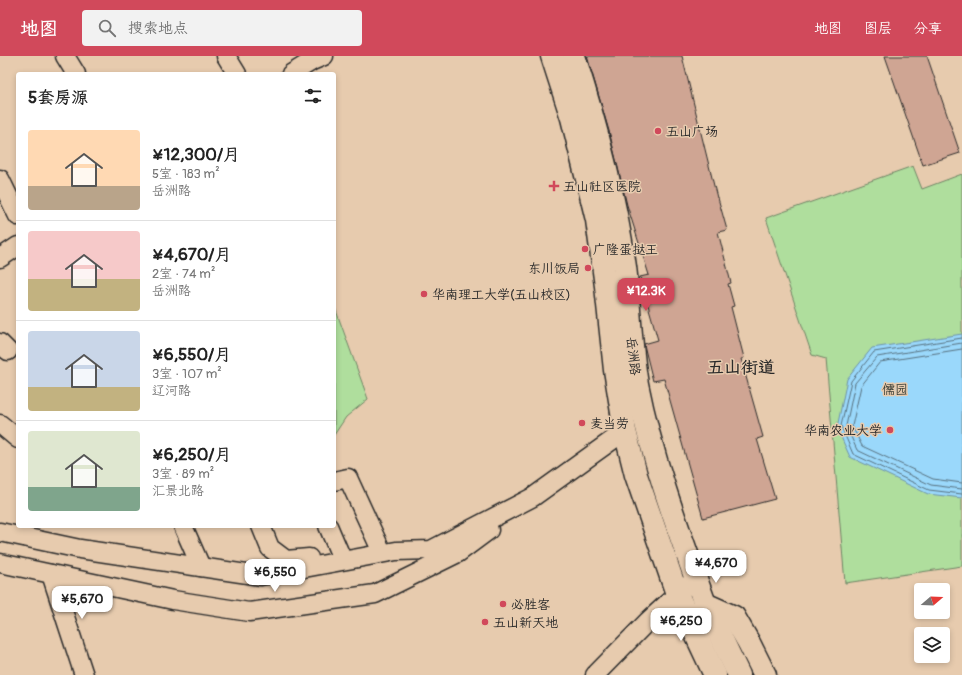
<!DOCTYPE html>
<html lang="zh">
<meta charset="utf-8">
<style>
:root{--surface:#fff;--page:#f2f2f2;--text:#222;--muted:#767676;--line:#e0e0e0;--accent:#d1495b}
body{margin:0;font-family:Pangolin,"LXGW WenKai TC",sans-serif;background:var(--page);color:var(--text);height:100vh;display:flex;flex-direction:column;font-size:15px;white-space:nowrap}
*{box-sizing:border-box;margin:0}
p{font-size:13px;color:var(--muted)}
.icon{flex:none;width:22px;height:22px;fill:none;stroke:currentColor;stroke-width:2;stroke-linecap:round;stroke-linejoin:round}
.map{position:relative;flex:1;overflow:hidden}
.drawer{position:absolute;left:16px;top:16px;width:320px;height:456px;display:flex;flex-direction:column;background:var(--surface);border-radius:4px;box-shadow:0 2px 6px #0003}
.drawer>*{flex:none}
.needle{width:26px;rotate:71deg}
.tools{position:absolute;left:914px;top:527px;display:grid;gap:8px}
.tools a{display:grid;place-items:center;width:36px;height:36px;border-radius:4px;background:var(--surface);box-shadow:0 2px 6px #0003;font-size:20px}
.price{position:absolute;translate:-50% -34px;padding:0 9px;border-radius:8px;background:#fff;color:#222;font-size:13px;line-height:26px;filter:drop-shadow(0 1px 2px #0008)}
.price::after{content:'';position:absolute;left:50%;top:24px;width:12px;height:9px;margin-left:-6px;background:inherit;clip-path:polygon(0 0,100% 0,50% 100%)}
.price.on{background:var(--accent);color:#fff}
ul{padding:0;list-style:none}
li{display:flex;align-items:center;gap:12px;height:100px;padding:0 12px}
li+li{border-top:1px solid var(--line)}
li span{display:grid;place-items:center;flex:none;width:112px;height:80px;border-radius:4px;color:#555}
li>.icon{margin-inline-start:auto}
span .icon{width:48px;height:48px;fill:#fffc;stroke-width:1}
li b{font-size:17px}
h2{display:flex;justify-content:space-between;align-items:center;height:48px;padding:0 12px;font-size:17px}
header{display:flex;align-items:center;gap:24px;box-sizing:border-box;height:56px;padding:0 20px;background:var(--accent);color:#fff}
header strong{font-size:19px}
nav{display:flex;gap:22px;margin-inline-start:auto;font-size:14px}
.search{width:280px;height:36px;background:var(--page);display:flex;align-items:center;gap:10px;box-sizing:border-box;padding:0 14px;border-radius:4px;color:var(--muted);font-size:15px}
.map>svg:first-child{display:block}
.green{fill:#afde9d;stroke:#6d8464}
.water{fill:#9ad8fb;stroke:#6e93a8}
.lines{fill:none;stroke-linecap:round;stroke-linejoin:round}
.shore{stroke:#57707e;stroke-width:1}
.building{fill:#cfa593;stroke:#2b2b2b}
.minor-casing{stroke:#2b2b2b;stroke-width:21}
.tertiary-casing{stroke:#2b2b2b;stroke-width:25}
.secondary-casing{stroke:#2b2b2b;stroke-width:25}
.minor{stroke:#e7cbae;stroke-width:18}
.tertiary{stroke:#e7cbae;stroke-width:22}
.secondary{stroke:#e7cbae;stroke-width:22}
.poi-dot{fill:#d1495b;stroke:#e7cbae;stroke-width:1.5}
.labels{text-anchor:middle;stroke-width:3;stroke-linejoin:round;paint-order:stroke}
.poi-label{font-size:13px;fill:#2b2b2b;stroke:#e7cbae;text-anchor:start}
.street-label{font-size:13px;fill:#2b2b2b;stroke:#e7cbae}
.park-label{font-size:13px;fill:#383d36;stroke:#e7cbae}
.district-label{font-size:17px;font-weight:bold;fill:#2b2b2b;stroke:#e7cbae}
</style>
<header>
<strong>地图</strong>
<div class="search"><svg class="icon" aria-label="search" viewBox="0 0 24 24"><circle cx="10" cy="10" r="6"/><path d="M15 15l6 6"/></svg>搜索地点</div>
<nav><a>地图</a><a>图层</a><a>分享</a></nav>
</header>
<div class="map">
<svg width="962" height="619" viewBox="0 0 962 619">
<rect width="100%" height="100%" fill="#e7cbae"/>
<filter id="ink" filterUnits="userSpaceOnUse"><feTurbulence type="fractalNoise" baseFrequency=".025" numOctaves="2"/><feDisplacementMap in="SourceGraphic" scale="8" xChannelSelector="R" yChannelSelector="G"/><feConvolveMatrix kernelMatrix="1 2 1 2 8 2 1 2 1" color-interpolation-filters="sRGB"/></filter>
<g filter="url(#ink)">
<!-- green -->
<g class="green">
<path d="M 913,110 L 922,133 L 962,118 L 962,510 L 845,527 L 826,303 L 812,299 L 766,162 Z"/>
<path d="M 334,249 L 368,343 L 346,361 L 334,379 Z"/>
</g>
<!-- water -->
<path class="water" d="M 962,278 L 962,442 L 928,438 L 850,401 L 837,372 L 847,323 L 872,292 Z"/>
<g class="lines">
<!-- shore -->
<g class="shore">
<path d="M 962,282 L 874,296 L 851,325 L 841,370 L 853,398 L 929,434 L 962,438"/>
<path d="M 962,287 L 877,301 L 855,327 L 846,370 L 857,394 L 931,429 L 962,433"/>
<path d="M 962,293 L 880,306 L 861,330 L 852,370 L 862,390 L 933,423 L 962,427"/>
</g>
</g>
<!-- building -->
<g class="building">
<path d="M 587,0 L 682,0 L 717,142 L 718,142 L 727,174 L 718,176 L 731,227 L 728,228 L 734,250 L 731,251 L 744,302 L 741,303 L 763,381 L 757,383 L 775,443 L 703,462 L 664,323 L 653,325 L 645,293 L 644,288 L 658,284 L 640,221 L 649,219 L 627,149 L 609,75 Z"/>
<path d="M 885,0 L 927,0 L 960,97 L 923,109 Z"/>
</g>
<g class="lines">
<defs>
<g id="minor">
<path d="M 65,0 L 76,18"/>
<path d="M 226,0 L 237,18"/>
<path d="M 291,18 L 312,5 L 324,0"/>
<path d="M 0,123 L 18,160"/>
<path d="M 0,202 L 18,190"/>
<path d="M 0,287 L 8,295"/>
<path d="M 0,368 L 18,383"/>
<path d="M 334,425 L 348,422 L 381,494"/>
<path d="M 183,470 L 201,511"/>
<path d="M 261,470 L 270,492 L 286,504 L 309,502"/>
<path d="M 328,470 L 340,498"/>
<path d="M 0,476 L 80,493 L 261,520 L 396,495 L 431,494 L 533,441 L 625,375"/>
<path d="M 0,507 L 173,544 L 249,556 L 375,538 L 458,497 L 489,474"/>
<path d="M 51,518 L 84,619"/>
<path d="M 595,619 L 648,565 L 686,530"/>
</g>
<g id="tertiary">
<path d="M 705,548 L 734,561 L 749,587 L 765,619"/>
<path d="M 705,548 L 739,619"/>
</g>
<g id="secondary">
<path d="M 552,0 L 572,62 L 597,164 L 606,230 L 615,314 L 625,375 L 636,419 L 677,538 L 715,619"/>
<path d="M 574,0 C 596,69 615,140 625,211 C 630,250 630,290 637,328 C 652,404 679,476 705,548"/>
</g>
</defs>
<!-- minor casing -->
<use href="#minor" class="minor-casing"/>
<!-- tertiary casing -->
<use href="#tertiary" class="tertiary-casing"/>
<!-- secondary casing -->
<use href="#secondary" class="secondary-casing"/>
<!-- minor -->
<use href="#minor" class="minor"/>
<!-- tertiary -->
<use href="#tertiary" class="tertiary"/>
<!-- secondary -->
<use href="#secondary" class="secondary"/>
</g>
</g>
<!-- markers -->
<g class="poi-dot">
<circle cx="658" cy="75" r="4"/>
<path d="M552 124h4v4h4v4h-4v4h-4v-4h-4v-4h4z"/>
<circle cx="585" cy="193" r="4"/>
<circle cx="588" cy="212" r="4"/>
<circle cx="424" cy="238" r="4"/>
<circle cx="582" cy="367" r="4"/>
<circle cx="890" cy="374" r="4"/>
<circle cx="503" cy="548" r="4"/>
<circle cx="485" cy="566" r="4"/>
</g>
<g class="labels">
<!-- poi labels -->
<g class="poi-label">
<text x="666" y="80">五山广场</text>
<text x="563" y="135">五山社区医院</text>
<text x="593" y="198">广隆蛋挞王</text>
<text x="580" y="217" text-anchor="end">东川饭局</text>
<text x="432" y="243">华南理工大学(五山校区)</text>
<text x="590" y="372">麦当劳</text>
<text x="882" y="379" text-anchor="end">华南农业大学</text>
<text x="511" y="553">必胜客</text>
<text x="493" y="571">五山新天地</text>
</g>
<!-- street labels -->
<g class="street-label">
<text transform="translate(634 300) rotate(83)" y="5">岳洲路</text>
</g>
<!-- park labels -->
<g class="park-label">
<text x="895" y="338">儒园</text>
</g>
<!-- district labels -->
<g class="district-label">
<text x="741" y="317">五山街道</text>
</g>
</g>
</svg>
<div class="tools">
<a><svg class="needle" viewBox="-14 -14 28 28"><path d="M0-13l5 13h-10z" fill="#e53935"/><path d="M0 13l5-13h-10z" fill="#767676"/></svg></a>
<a><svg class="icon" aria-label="layers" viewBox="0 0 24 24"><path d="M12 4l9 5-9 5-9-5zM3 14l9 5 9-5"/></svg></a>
</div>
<b class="price on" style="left:646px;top:256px">¥12.3K</b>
<b class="price" style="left:716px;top:528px">¥4,670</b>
<b class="price" style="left:275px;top:537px">¥6,550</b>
<b class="price" style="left:82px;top:564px">¥5,670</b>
<b class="price" style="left:681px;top:586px">¥6,250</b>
<section class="drawer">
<h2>5套房源<svg class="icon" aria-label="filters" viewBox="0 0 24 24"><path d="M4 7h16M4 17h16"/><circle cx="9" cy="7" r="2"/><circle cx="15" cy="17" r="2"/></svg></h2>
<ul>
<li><span style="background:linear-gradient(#ffd9b3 70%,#b9a48a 0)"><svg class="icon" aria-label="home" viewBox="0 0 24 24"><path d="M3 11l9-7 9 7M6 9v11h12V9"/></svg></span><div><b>¥12,300/月</b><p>5室 · 183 m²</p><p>岳洲路</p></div></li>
<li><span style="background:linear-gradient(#f6c9c9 60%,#c2b280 0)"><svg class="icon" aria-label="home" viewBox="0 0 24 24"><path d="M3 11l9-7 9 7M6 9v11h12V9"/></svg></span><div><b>¥4,670/月</b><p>2室 · 74 m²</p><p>岳洲路</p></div></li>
<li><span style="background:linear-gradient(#c9d6e8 70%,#c2b280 0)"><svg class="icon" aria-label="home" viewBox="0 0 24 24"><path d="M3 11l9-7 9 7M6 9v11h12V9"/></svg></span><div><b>¥6,550/月</b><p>3室 · 107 m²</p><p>辽河路</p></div></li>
<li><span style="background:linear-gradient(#dfe7d0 70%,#7fa58c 0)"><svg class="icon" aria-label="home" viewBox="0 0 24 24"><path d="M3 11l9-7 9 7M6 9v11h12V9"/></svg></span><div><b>¥6,250/月</b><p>3室 · 89 m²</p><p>汇景北路</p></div></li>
</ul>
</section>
</div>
